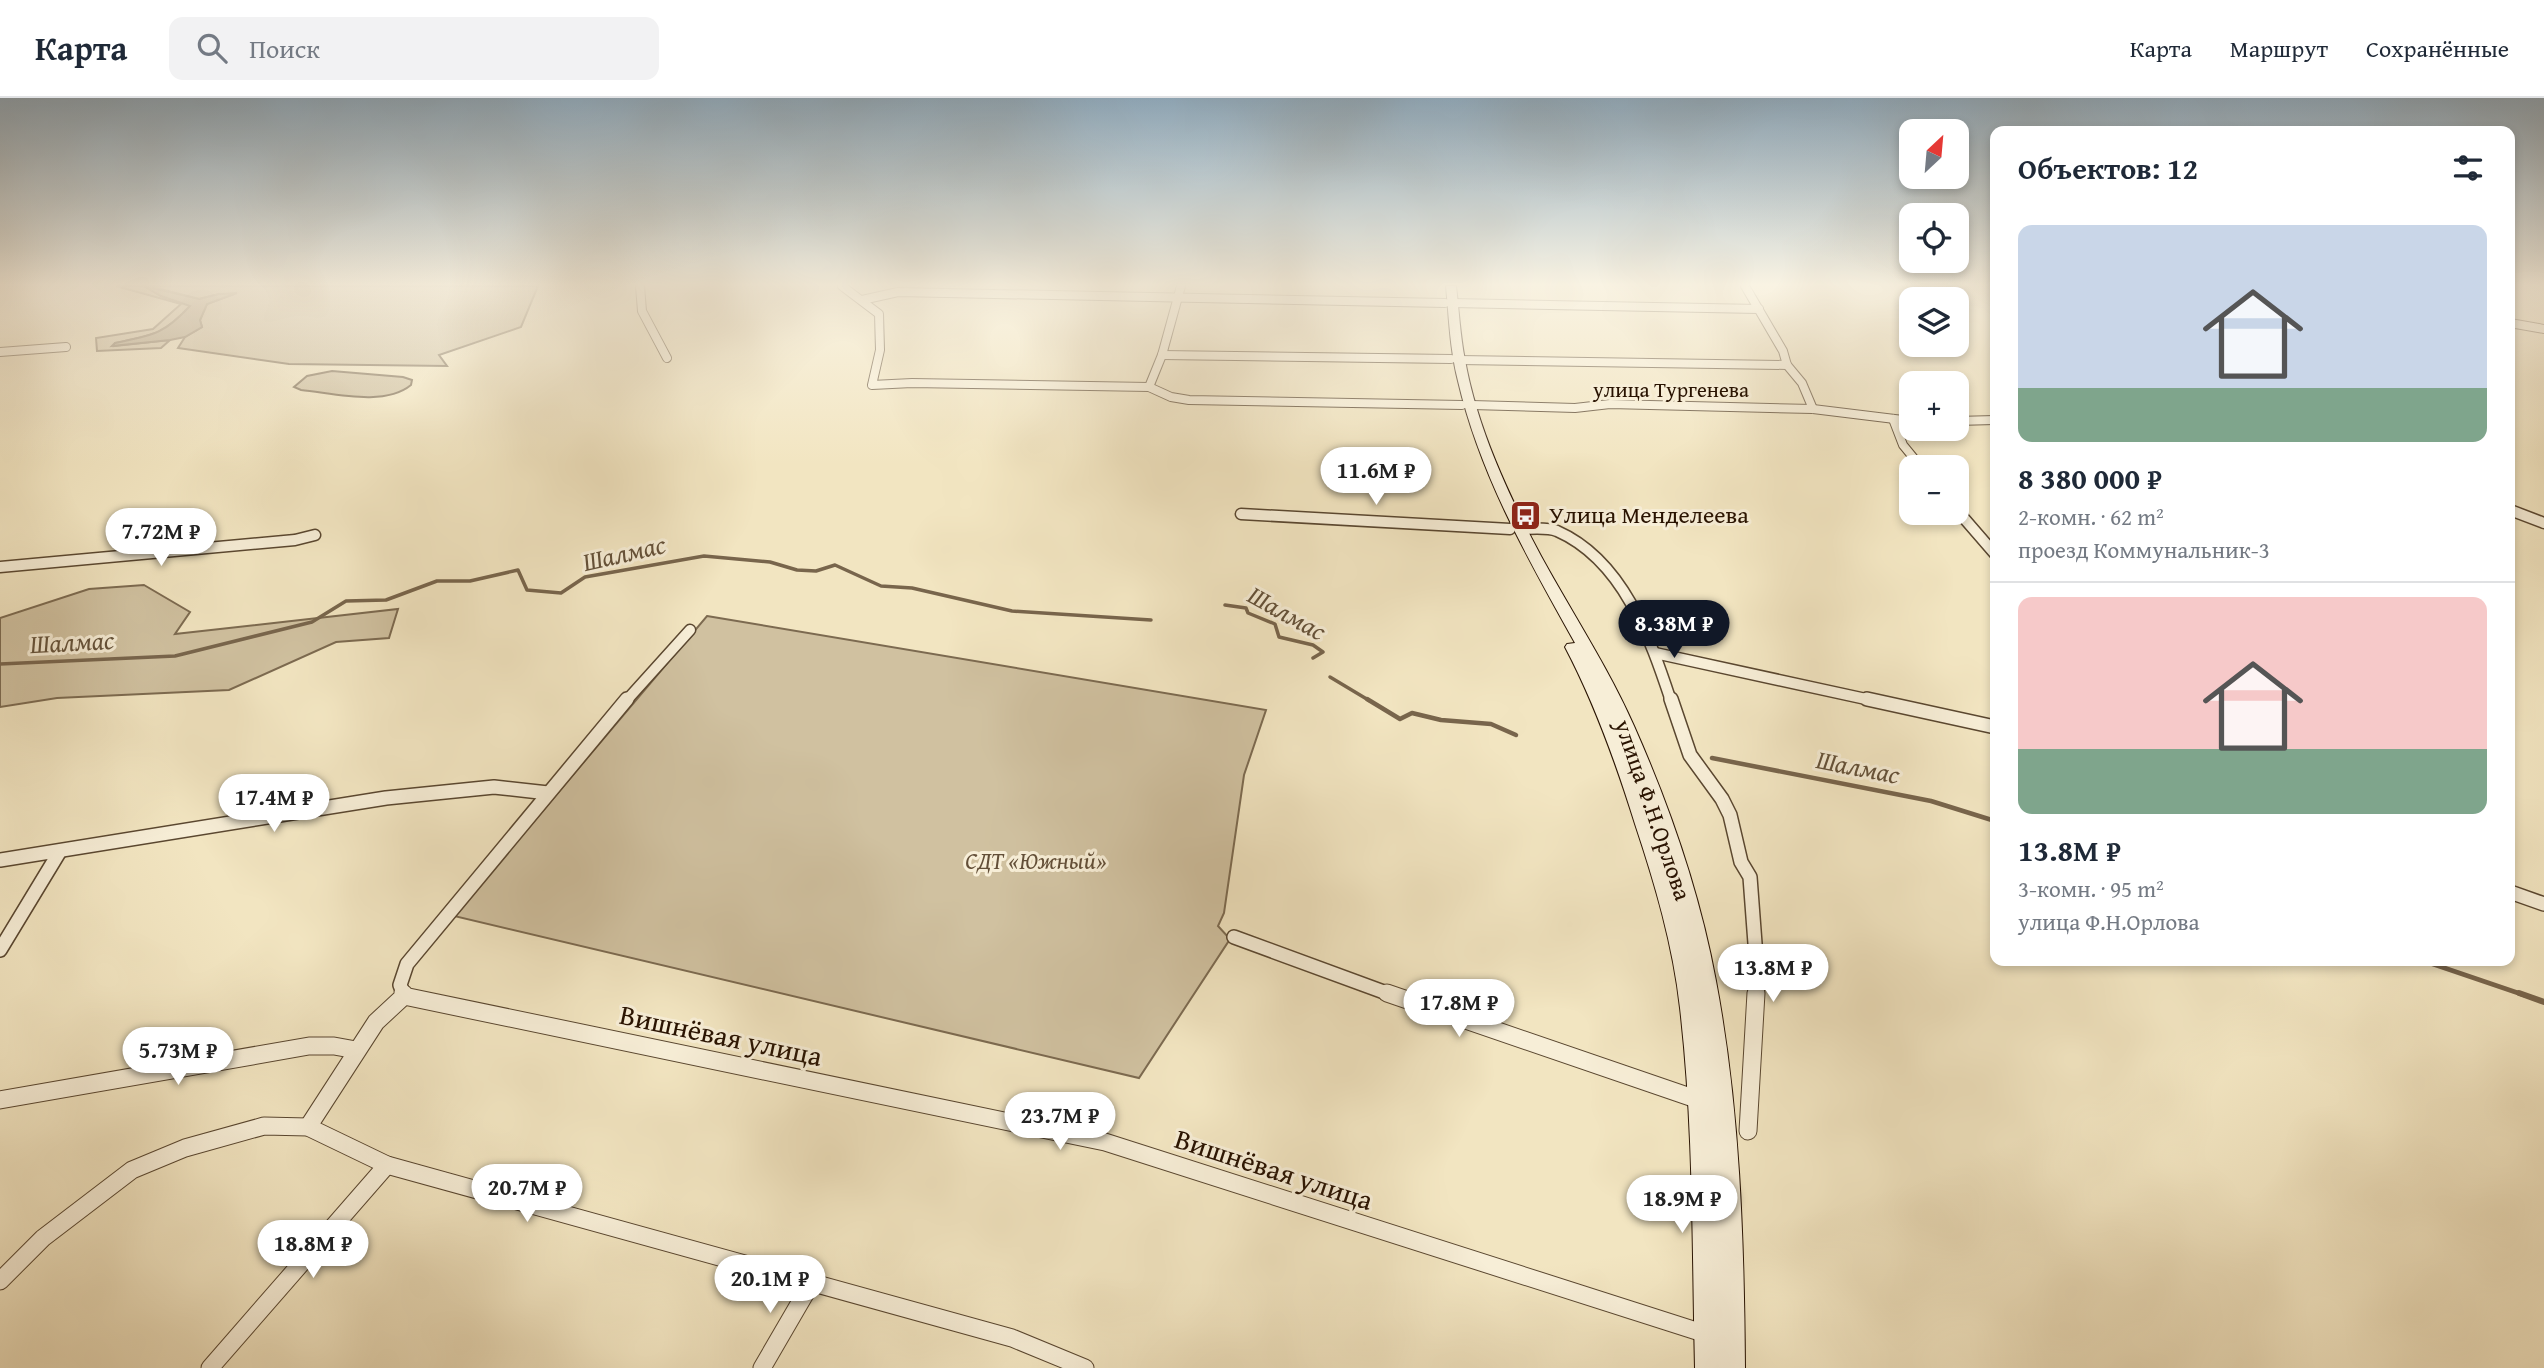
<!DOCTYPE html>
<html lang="ru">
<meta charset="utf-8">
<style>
:root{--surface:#fff;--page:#f2f2f3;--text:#1f2937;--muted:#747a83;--line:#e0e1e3;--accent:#111827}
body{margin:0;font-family:"Gentium Book Plus",serif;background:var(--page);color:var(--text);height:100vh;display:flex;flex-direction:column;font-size:26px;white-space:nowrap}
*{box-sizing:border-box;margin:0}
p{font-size:23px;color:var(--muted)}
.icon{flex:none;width:38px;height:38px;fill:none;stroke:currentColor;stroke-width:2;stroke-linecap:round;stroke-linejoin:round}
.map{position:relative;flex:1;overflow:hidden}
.details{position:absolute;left:1990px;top:28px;width:525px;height:840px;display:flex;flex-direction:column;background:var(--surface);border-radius:14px;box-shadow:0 4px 10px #0003}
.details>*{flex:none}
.needle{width:46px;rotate:26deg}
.buttons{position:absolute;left:1899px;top:21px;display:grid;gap:14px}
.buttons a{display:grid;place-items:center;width:70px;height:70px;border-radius:14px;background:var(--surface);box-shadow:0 4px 10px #0003;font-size:35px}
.price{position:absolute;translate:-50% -60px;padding:0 16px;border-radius:24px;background:#fff;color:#222;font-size:23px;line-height:46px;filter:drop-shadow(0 2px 4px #0008)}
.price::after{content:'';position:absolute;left:50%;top:42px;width:21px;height:16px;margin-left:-10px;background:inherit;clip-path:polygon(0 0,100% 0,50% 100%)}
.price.current{background:var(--accent);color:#fff}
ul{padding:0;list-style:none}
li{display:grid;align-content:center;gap:14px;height:371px;padding:0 28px}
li+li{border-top:2px solid var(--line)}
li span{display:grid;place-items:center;height:217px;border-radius:14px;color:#555}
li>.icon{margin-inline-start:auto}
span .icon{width:126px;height:126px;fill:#fffc;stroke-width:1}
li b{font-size:30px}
h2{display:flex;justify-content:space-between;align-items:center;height:84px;padding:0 28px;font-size:30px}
header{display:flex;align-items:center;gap:42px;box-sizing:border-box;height:98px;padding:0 35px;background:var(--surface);border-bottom:2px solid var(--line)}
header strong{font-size:33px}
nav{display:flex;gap:38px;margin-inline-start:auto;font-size:24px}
.search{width:490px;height:63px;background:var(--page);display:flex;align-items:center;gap:18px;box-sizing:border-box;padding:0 24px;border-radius:14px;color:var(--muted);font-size:26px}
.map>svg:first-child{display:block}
.green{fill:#d0c1a0;stroke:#7c6a50;stroke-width:2}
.water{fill:#ad9d7f;stroke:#78654c;stroke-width:2}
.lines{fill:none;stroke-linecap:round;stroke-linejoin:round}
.stream-far2{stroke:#78654c;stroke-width:3.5}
.stream-far1{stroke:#78654c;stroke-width:4.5}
.stream{stroke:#78654c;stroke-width:6}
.street-far3-casing{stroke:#5a4730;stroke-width:10}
.street-far2-casing{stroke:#5a4730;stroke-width:13}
.street-far1-casing{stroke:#5a4730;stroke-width:16}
.street-casing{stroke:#5a4730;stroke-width:19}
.secondary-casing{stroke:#281200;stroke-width:2}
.street-far3{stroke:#f7eed7;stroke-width:8}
.street-far2{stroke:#f7eed7;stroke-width:10}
.street-far1{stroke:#f7eed7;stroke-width:13}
.street{stroke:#f7eed7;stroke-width:17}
.secondary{fill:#f7eed7;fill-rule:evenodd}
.labels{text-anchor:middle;stroke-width:6;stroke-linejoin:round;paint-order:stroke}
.far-street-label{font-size:21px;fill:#281200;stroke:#f7eed7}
.poi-label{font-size:24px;fill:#281200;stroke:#f7eed7;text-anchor:start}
.street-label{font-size:24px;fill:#281200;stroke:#f7eed7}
.park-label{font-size:24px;font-style:italic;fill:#634f38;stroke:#f7eed7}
.water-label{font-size:26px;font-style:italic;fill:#645139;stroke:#f7eed7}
.near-street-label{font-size:28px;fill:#281200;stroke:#f7eed7}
</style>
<header>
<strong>Карта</strong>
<div class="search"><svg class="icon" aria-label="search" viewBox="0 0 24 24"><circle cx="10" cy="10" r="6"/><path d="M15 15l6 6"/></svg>Поиск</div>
<nav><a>Карта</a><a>Маршрут</a><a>Сохранённые</a></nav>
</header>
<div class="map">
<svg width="2544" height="1270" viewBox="0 0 2544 1270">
<rect width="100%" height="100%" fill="#f2e5c1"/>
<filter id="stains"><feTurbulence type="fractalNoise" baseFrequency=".00286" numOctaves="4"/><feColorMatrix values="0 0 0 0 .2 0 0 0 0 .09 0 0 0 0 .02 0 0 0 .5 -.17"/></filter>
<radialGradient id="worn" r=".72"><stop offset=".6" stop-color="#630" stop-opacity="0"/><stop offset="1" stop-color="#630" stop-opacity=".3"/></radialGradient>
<!-- green -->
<g class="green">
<path d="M 116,188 L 144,188 L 161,198 L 191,207 C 163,237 154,237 115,245 L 114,248 L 170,242 L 161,250 L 97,253 L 96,240 L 153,231 L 181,206 Z"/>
<path d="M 149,188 L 538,188 L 521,229 L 439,257 L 447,268 L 289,266 L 178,250 L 185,239 L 202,229 L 200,222 L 207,206 L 234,196 L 219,196 L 199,201 Z"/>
<path d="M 332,273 L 403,279 L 412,282 L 411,287 C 384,309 333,295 301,292 L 294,289 L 307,278 Z"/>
<path d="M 144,487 L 190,514 L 175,536 L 398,511 L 389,540 L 336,544 L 229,592 L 57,600 L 0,609 L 0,520 L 89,491 Z"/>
<path d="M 707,518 L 1266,612 L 1244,677 L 1224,815 L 1218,828 L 1230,841 L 1139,980 L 454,818 Z"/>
</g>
<!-- water -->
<path class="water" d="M 144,188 L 199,201 L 219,196 L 237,195 L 207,206 L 200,222 L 202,229 L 185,239 L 170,242 L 112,248 L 115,245 C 153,237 163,237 190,208 L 161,198 Z"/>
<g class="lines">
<!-- stream-far2 -->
<g class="stream-far2">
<path d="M 1225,507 L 1246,510 L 1248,515 L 1275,526 L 1279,539 L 1313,547 L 1323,554 L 1313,560"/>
<path d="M 0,566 L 175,558 L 312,524 L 346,503 L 386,502 L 437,483 L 470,483 L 518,472 L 527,492 L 561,495 L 585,479 L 704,458 L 770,464 L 797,472 L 816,473 L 835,467 L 881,488 L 912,490 L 1012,513 L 1151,522"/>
<path d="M 1330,579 L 1370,603"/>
</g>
<!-- stream-far1 -->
<g class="stream-far1">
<path d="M 1367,601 L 1400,621 L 1412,615 L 1441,622 L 1491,626 L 1516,637"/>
<path d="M 1712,660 L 1931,703 L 1995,723"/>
<path d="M 2424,863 L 2524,897"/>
</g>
<!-- stream -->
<path class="stream" d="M 2519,895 L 2544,904"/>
<defs>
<g id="street-far3">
<path d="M 640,188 L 642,213 L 667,260"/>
<path d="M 842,188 L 879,216 L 880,252 L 872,287 L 912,285 L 1149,289 L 1171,299 L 1189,302 L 1462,307"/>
<path d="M 1745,188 L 1783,253 L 1787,267 L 1802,285 L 1813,311"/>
<path d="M 862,202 L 898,194 L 1445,205"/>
<path d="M 1453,205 L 1759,211"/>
<path d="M 2510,225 L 2544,231"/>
<path d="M 0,254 L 66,249"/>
<path d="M 1162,257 L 1451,261"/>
<path d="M 1459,262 L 1787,267"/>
<path d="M 1149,289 L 1162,257 L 1181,188"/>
<path d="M 1472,307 L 1575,310 L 1610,306 L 1813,311 L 1911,323"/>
<path d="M 1893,321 L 1903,347 L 1921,369"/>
<path d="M 1956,323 L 1995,322"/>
</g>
<g id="street-far2">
<path d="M 1956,411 L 1995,456"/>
<path d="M 2510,412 L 2544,425"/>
<path d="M 1241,416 L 1510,431"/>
<path d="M 1520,431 C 1531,431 1547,429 1557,433 C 1623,462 1650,540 1671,603"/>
<path d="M 0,469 L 295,442 L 315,437"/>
<path d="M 1655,555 L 1875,603"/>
<path d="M 626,603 L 690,532"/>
</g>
<g id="street-far1">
<path d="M 1671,601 L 1690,657 L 1722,701 L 1730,717 L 1741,764 L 1750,779 L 1757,872 L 1756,897"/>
<path d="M 1867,601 L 1995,629"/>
<path d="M 0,762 L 386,700 L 494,689 L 548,695"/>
<path d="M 2510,794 L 2544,806"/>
<path d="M 1234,839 L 1392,897"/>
<path d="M 0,852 L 60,753"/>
<path d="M 404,897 L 400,887 L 407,866 L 627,601"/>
</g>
<g id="street">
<path d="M 1387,895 L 1699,1002"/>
<path d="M 404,898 L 1105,1044 L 1709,1237"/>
<path d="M 0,1002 L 309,948 L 334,948 L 356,952"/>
<path d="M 308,1029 L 376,924 L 404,898 L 403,895"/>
<path d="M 1748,1033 L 1756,895"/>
<path d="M 0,1183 L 43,1140 L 132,1072 L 185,1050 L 264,1028 L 308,1029 L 387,1067 L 1012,1240 L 1085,1270"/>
<path d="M 210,1270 L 387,1067"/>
<path d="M 762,1270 L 812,1184"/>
</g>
<path id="secondary" d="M 1446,188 L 1456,188 C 1459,212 1460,237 1465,262 C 1477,330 1509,398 1541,458 C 1572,515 1608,569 1634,628 C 1670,709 1700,796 1716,883 C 1740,1010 1744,1141 1745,1270 L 1695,1270 C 1692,1150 1694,1030 1680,910 C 1673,847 1655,786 1635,726 C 1616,665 1595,606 1565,549 L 1567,546 L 1575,545 C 1528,461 1480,377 1458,283 C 1450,252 1449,220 1446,188 Z"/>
</defs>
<!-- street-far3 casing -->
<use href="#street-far3" class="street-far3-casing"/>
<!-- street-far2 casing -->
<use href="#street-far2" class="street-far2-casing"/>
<!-- street-far1 casing -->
<use href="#street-far1" class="street-far1-casing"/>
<!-- street casing -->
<use href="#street" class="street-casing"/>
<!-- secondary casing -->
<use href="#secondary" class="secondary-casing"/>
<!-- street-far3 -->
<use href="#street-far3" class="street-far3"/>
<!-- street-far2 -->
<use href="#street-far2" class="street-far2"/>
<!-- street-far1 -->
<use href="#street-far1" class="street-far1"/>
<!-- street -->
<use href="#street" class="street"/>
<!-- secondary -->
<use href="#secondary" class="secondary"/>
</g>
<!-- sky -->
<linearGradient id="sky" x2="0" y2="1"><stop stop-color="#90abbe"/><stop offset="0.51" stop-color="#f9f3e3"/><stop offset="1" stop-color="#f9f3e3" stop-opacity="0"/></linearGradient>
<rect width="2544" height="366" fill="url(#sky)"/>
<!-- icons -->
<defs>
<symbol id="bus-square" viewBox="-11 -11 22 22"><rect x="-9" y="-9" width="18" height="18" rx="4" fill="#8f2418" stroke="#f7eed7"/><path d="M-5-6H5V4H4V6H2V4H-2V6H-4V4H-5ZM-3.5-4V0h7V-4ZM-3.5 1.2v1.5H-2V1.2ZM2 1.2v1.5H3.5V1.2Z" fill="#fff"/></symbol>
</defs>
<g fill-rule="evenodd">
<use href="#bus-square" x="1508" y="400" width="35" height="35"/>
</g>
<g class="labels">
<!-- far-street labels -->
<g class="far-street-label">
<text x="1671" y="299">улица Тургенева</text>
</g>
<!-- poi labels -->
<g class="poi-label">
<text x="1549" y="425">Улица Менделеева</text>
</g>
<!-- street labels -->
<g class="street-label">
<text transform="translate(1653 712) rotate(71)" y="8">улица Ф.Н.Орлова</text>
</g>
<!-- park labels -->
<g class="park-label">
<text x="1036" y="771">СДТ «Южный»</text>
</g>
<!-- water labels -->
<g class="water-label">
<text transform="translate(624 455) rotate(-13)" y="9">Шалмас</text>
<text transform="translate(1287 515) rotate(29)" y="9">Шалмас</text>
<text transform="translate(72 544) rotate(-3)" y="9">Шалмас</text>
<text transform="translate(1858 669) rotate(11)" y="9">Шалмас</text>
</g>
<!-- near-street labels -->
<g class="near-street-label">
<text transform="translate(721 937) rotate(12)" y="10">Вишнёвая улица</text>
<text transform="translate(1274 1071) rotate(18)" y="10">Вишнёвая улица</text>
</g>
</g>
<rect width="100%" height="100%" filter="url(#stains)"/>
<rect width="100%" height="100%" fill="url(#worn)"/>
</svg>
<div class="buttons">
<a><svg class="needle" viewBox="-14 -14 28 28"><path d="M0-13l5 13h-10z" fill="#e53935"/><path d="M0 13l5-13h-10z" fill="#747a83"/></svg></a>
<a><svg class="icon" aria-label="locate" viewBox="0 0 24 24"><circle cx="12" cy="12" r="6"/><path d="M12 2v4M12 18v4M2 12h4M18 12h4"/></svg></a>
<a><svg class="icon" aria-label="layers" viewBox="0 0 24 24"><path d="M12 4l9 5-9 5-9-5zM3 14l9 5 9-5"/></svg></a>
<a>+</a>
<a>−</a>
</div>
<b class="price" style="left:1376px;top:409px">11.6M ₽</b>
<b class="price" style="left:161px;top:470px">7.72M ₽</b>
<b class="price current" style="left:1674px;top:562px">8.38M ₽</b>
<b class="price" style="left:274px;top:736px">17.4M ₽</b>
<b class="price" style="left:1773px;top:906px">13.8M ₽</b>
<b class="price" style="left:1459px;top:941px">17.8M ₽</b>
<b class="price" style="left:178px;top:989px">5.73M ₽</b>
<b class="price" style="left:1060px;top:1054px">23.7M ₽</b>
<b class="price" style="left:527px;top:1126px">20.7M ₽</b>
<b class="price" style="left:1682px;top:1137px">18.9M ₽</b>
<b class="price" style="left:313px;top:1182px">18.8M ₽</b>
<b class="price" style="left:770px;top:1217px">20.1M ₽</b>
<section class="details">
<h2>Объектов: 12<svg class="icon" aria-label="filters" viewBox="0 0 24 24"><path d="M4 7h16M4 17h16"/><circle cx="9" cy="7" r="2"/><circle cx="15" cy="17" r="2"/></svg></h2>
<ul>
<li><span style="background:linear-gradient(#c9d6e8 75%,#7fa58c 0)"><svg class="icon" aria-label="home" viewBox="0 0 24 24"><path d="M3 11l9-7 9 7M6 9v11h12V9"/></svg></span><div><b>8 380 000 ₽</b><p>2-комн. · 62 m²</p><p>проезд Коммунальник-3</p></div></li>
<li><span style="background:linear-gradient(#f6c9c9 70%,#7fa58c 0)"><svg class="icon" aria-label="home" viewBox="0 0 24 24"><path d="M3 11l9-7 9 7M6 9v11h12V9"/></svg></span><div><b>13.8M ₽</b><p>3-комн. · 95 m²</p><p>улица Ф.Н.Орлова</p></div></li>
</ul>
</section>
</div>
